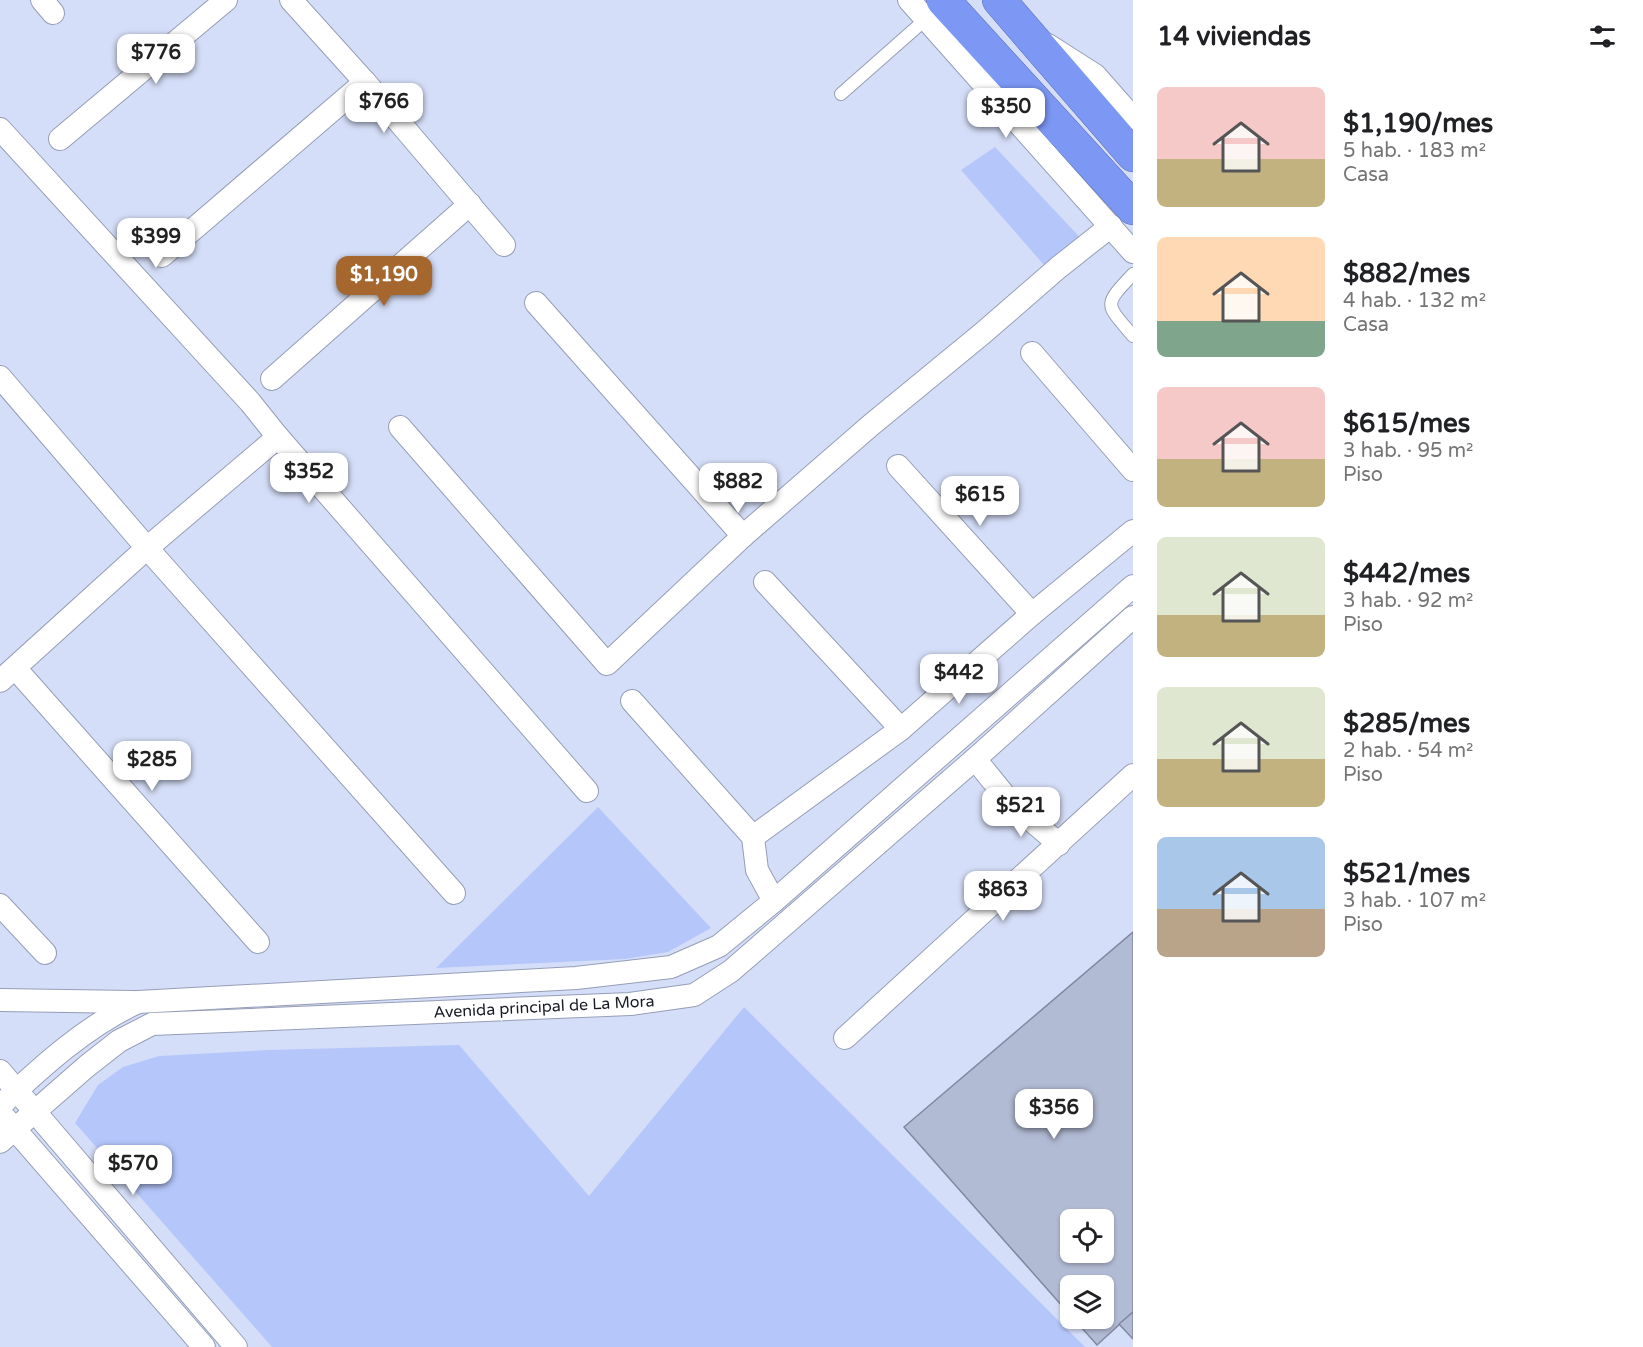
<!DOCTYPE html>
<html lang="es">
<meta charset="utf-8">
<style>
:root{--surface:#fff;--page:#f6f6f6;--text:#202124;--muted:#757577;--accent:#a5672d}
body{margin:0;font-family:"Varela Round",sans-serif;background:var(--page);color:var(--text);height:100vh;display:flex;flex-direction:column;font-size:22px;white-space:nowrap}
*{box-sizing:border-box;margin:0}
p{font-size:20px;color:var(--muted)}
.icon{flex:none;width:33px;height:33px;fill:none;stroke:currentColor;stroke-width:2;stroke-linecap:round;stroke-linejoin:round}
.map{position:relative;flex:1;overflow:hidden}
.side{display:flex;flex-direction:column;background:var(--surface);width:510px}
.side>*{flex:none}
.tools{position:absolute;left:1060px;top:1209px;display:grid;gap:12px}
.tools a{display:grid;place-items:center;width:54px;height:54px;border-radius:9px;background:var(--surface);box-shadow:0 2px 4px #0004;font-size:30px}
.price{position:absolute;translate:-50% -51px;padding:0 14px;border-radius:12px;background:#fff;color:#222;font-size:20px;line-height:39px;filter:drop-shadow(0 2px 3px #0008)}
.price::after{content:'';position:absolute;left:50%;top:36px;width:18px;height:14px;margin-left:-9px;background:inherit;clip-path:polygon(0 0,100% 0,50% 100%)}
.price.selected{background:var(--accent);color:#fff}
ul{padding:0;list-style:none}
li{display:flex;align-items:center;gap:18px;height:150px;padding:0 24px}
li span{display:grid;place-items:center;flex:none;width:168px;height:120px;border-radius:9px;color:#555}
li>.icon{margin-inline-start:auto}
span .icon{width:72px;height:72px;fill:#fffc;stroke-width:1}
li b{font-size:26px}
h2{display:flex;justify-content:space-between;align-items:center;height:72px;padding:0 24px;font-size:26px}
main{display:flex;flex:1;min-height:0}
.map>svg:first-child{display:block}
.green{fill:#b5c6fa}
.building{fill:#b2bbd4;stroke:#8089a0;stroke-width:1.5;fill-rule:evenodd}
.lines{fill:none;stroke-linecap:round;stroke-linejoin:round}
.lane-casing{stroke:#959eb6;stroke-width:14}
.street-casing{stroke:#959eb6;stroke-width:24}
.highway-casing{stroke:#596cac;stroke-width:34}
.lane{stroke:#fff;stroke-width:12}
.street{stroke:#fff;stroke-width:22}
.highway{stroke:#7c97f4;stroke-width:33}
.labels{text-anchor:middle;stroke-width:5;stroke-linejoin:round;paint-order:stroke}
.street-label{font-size:16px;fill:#191c25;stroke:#fff}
</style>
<main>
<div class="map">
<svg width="1133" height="1347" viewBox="0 0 1133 1347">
<rect width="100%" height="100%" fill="#d5def8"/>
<!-- green -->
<g class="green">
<path d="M 995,147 L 1089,247 L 1051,273 L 961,170 Z"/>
<path d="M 598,807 L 711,928 L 668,952 L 625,959 L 436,968 Z"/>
<path d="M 744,1007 L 1085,1347 L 272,1347 L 75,1123 L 98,1085 L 123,1067 L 159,1056 L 268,1050 L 459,1045 L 589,1196 Z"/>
</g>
<!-- building -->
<g class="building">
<path d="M 1133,932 L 1133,1312 L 1097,1345 L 1073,1318 L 1104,1318 L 1104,1286 L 1071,1286 L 1071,1316 L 904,1127 ZM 1071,1220 L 1104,1220 L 1104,1252 L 1071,1252 Z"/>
<path d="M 1133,1312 L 1133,1339 L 1119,1324 Z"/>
</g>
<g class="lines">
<defs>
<g id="lane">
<path d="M 841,94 L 926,19"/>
<path d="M 1133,274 C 1103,306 1105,303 1133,336"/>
</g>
<g id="street">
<path d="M 42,0 L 53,13"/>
<path d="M 291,0 L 365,82 L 504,245"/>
<path d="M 909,0 L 1133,252"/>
<path d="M 1048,45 L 1095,75 L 1133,118"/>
<path d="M 0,129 L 250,402 L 278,437"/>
<path d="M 60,139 L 226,0"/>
<path d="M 162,256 L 365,82"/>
<path d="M 536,303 L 743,536"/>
<path d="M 1032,353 L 1133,470"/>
<path d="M 0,377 L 147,548 L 454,893"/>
<path d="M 272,379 L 470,204"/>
<path d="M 400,427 L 607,664 L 743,536 L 871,425 L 983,333 L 1059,267 L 1111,226"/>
<path d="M 898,466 L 1032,614"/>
<path d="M 765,582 L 901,729"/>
<path d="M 15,668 L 258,942"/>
<path d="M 0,681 L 147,548 L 278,437 L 587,791"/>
<path d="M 632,701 L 753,837 L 757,870 L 774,901"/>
<path d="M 975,759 L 1010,802 L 1059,844"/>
<path d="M 753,837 L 901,729 L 1032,614 L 1133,531"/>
<path d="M 0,905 L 45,953"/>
<path d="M 0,1000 L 133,1002"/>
<path d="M 845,1038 L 1133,775"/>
<path d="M 0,1071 L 236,1347"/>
<path d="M 0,1106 C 41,1067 86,1026 138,1002 L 576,978 L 671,967 L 719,946 L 774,901 L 1133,586"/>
<path d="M 5,1118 L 204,1347"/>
<path d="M 0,1142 L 87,1066 L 119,1041 L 152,1024 L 630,1004 L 694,995 L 731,971 L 975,759 L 1133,617"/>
</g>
<g id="highway">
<path d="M 943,0 L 1133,208"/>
<path d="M 999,0 L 1133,155"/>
</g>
</defs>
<!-- lane casing -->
<use href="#lane" class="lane-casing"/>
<!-- street casing -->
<use href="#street" class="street-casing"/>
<!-- highway casing -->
<use href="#highway" class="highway-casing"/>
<!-- lane -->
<use href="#lane" class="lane"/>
<!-- street -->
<use href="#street" class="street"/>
<!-- highway -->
<use href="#highway" class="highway"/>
</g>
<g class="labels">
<!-- street labels -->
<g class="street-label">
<text transform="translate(544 1006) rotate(-3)" y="6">Avenida principal de La Mora</text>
</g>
</g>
</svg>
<div class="tools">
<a><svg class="icon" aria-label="locate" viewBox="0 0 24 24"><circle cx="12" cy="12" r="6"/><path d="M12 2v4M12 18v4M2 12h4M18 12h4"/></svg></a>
<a><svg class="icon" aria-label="layers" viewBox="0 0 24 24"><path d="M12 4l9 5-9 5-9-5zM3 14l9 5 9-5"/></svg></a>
</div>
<b class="price" style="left:156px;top:85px">$776</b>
<b class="price" style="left:384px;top:134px">$766</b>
<b class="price" style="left:1006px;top:139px">$350</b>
<b class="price" style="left:156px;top:269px">$399</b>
<b class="price selected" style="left:384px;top:307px">$1,190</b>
<b class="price" style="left:309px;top:504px">$352</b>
<b class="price" style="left:738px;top:514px">$882</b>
<b class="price" style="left:980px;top:527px">$615</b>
<b class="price" style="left:959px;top:705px">$442</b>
<b class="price" style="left:152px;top:792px">$285</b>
<b class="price" style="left:1021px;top:838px">$521</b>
<b class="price" style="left:1003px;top:922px">$863</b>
<b class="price" style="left:1054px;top:1140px">$356</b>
<b class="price" style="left:133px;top:1196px">$570</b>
</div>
<section class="side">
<h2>14 viviendas<svg class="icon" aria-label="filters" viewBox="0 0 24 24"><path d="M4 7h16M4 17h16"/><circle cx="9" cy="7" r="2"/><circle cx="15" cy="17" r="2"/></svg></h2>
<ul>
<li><span style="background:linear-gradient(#f6c9c9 60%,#c2b280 0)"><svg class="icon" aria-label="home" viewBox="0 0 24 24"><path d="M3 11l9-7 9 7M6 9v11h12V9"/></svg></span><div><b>$1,190/mes</b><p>5 hab. · 183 m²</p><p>Casa</p></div></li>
<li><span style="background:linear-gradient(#ffd9b3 70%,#7fa58c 0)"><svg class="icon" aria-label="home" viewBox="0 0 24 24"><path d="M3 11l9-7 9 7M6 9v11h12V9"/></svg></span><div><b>$882/mes</b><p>4 hab. · 132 m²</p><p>Casa</p></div></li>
<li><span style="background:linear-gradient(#f6c9c9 60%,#c2b280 0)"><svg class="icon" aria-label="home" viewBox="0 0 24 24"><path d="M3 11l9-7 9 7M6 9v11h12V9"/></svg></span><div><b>$615/mes</b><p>3 hab. · 95 m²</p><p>Piso</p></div></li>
<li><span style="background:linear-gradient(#dfe7d0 65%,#c2b280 0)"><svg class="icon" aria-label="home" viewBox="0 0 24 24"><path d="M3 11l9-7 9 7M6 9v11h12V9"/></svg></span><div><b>$442/mes</b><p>3 hab. · 92 m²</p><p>Piso</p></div></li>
<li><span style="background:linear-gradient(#dfe7d0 60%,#c2b280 0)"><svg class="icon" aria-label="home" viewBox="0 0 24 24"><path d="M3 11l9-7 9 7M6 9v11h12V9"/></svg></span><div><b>$285/mes</b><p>2 hab. · 54 m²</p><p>Piso</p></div></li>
<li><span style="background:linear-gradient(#a9c7e8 60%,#b9a48a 0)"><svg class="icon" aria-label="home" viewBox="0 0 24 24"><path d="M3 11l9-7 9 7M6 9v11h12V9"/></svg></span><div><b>$521/mes</b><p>3 hab. · 107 m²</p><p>Piso</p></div></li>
</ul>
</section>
</main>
